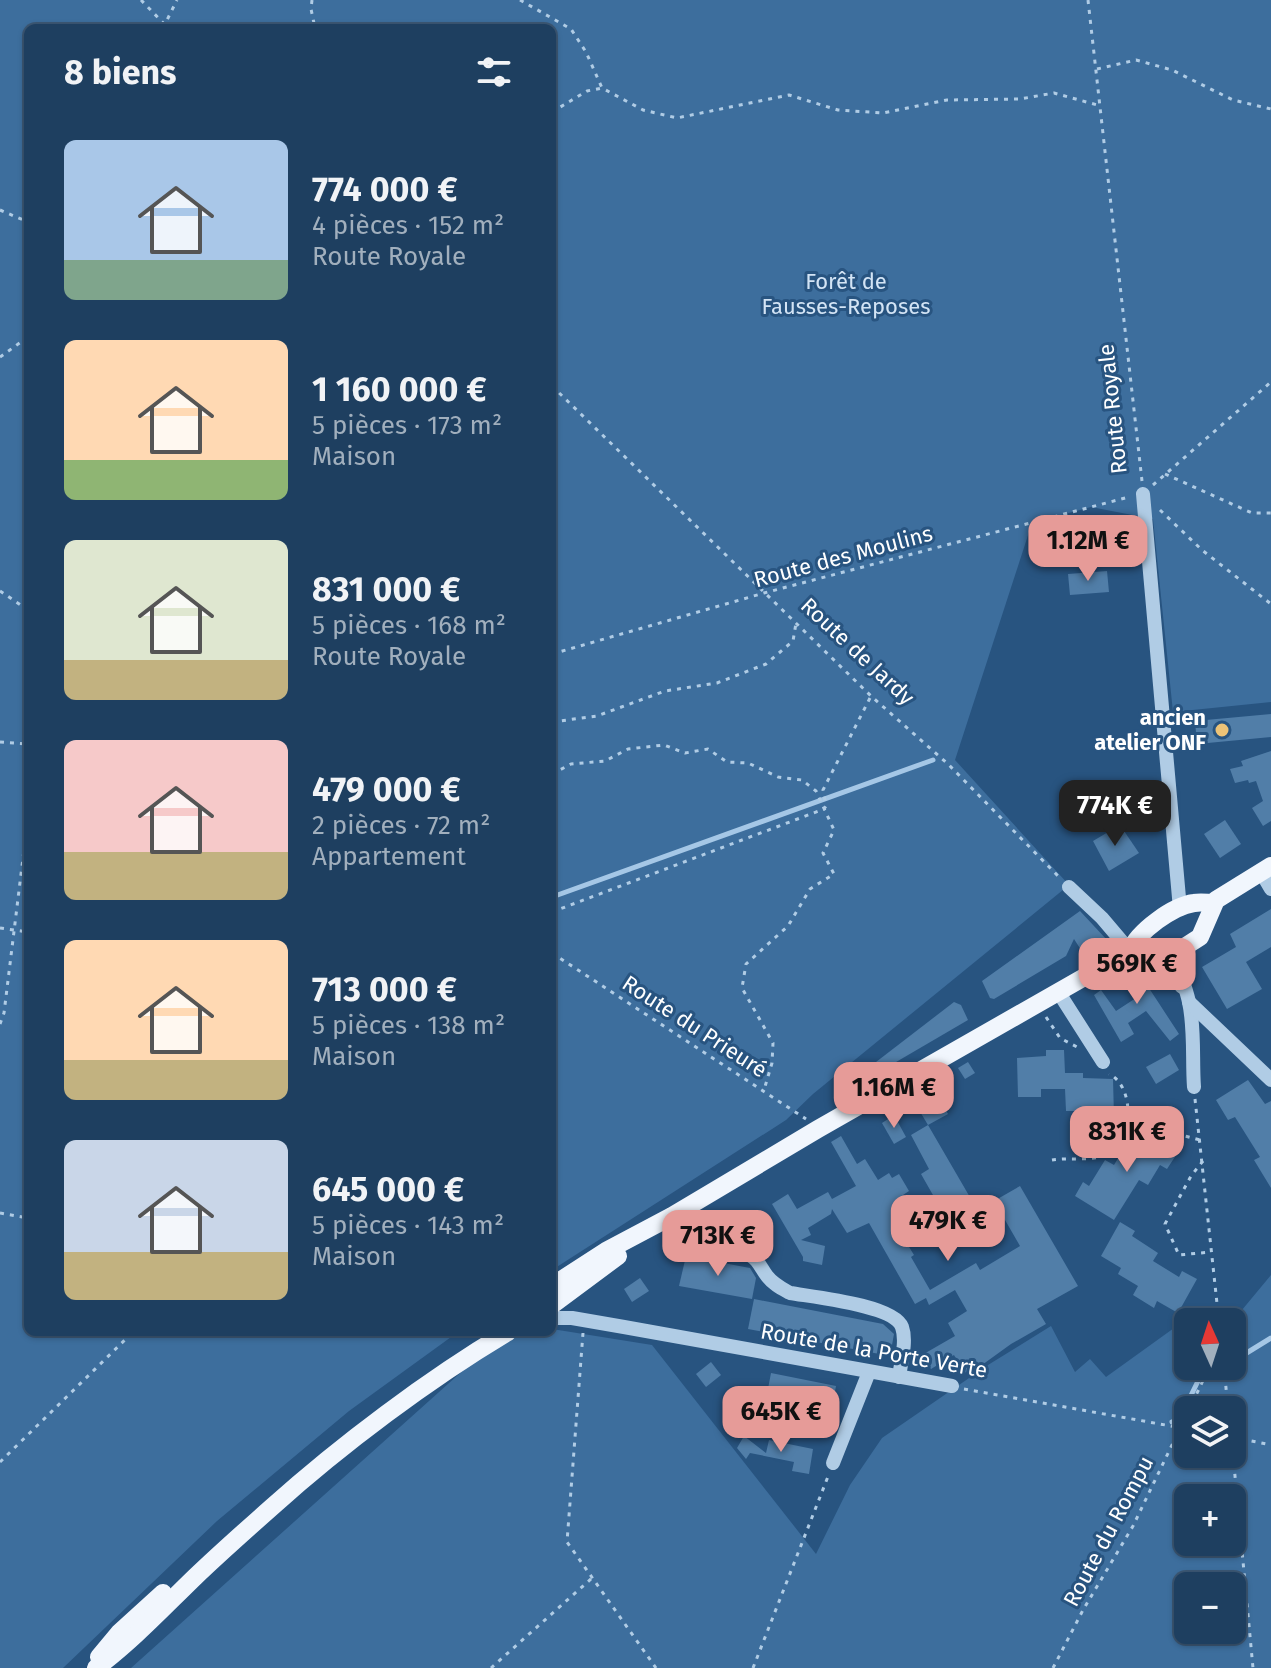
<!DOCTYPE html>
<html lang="fr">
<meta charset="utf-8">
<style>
:root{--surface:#1e3f60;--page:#264666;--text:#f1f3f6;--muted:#a1afbd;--line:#3c5875;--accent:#e69b98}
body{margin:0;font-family:"Fira Sans",sans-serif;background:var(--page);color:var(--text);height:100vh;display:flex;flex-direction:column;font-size:30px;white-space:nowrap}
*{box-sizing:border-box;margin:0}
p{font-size:26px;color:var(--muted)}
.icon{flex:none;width:44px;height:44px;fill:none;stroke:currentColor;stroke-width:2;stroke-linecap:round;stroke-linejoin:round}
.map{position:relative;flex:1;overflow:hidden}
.drawer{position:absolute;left:24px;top:24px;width:532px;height:1312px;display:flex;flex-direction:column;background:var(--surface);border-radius:12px;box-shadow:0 2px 6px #0004,0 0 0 2px var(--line)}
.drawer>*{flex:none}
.needle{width:52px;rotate:357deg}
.fabs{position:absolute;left:1174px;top:1308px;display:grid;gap:16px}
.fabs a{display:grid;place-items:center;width:72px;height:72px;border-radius:12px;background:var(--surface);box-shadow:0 2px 6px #0004,0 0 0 2px var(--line);font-size:40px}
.price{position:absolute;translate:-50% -68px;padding:0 18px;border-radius:16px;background:var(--accent);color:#111;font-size:26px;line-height:52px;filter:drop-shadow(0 2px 4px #0008)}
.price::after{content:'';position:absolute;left:50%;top:48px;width:24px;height:18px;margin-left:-12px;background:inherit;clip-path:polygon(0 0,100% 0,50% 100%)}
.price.active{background:#222;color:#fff}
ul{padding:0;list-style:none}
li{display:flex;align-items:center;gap:24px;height:200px;padding:0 40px}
li span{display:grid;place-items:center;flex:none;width:224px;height:160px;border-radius:12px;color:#555}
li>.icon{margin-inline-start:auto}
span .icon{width:96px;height:96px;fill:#fffc;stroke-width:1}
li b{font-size:34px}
h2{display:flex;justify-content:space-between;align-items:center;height:96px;padding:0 40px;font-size:34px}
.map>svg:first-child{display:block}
.green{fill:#3d6e9d;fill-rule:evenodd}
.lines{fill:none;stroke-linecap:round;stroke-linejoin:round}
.stream{stroke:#a5c7e6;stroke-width:5}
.building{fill:#517ea8}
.path{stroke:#b0cce5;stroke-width:3;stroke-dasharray:4 6;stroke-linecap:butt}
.minor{stroke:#b0cce5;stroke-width:14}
.major{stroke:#f1f6fd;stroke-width:18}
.poi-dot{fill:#edc377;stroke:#285480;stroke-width:3}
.labels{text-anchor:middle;stroke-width:6;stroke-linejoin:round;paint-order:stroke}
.park-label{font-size:22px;fill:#d3e4f5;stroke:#285480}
.street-label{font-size:22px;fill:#fff;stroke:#285480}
.poi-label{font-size:22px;font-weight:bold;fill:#fff;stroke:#285480;text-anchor:end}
</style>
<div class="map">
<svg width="1271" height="1668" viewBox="0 0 1271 1668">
<rect width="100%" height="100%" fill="#285480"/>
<!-- green -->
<g class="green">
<path d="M 0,0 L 1271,0 L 1271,702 L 1173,712 L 1153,519 L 1091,507 L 1032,523 L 955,760 L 1069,885 L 813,1094 L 786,1120 L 552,1270 L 552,28 L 28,28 L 28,1332 L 458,1332 L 349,1411 L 217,1521 L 63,1668 L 0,1668 Z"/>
<path d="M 1271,1275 L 1271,1668 L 131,1668 L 506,1332 L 552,1332 L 552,1329 L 652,1345 L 816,1554 L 850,1485 L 882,1438 L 988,1365 L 1051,1326 L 1075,1372 L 1090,1359 L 1106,1377 L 1181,1323 L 1188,1330 L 1188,1366 L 1232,1366 L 1232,1322 ZM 1188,1410 L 1232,1410 L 1232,1454 L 1188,1454 ZM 1188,1498 L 1232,1498 L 1232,1542 L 1188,1542 ZM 1188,1586 L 1232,1586 L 1232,1630 L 1188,1630 Z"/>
</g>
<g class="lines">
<!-- stream -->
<g class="stream">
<path d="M 552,897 L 933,760"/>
<path d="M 1232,1362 L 1271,1338"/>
<path d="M 1172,1422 L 1179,1420 L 1200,1377"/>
</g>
</g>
<!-- building -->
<g class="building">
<path d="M 1107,571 L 1109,592 L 1070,595 L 1068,574 Z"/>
<path d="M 1271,714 L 1271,737 L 1197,744 L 1195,721 Z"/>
<path d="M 1271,751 L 1271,821 L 1263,826 L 1252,808 L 1263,801 L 1256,781 L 1249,783 L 1248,780 L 1235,783 L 1230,769 L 1243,766 L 1241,761 Z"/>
<path d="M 1225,820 L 1241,844 L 1220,858 L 1204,834 Z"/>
<path d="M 1120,825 L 1139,853 L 1109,871 L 1093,841 Z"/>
<path d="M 1271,909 L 1271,947 L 1246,962 L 1262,989 L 1227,1009 L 1202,967 L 1236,947 L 1230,934 Z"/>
<path d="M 1080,911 L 1107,940 L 1083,953 L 1074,939 L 1066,956 L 994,999 L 990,998 L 982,981 Z"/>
<path d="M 1137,964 L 1145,964 L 1156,976 L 1145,982 L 1179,1034 L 1170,1041 L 1146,1011 L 1128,1023 L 1134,1034 L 1121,1042 L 1094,995 L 1101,990 L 1116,1011 L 1139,996 L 1123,972 Z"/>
<path d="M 954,1002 L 961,1005 L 968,1020 L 867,1079 L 863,1072 Z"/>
<path d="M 1046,1050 L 1064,1050 L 1065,1073 L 1083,1073 L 1083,1078 L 1113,1079 L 1114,1117 L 1094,1118 L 1098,1111 L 1066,1111 L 1065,1089 L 1041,1089 L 1041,1097 L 1018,1097 L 1017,1058 L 1046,1056 Z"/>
<path d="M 1170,1054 L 1179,1070 L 1156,1084 L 1146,1067 Z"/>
<path d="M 968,1062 L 975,1073 L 965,1079 L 958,1068 Z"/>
<path d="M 1248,1080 L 1265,1104 L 1271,1101 L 1271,1188 L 1254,1160 L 1260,1157 L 1235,1117 L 1228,1120 L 1216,1100 Z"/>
<path d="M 937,1094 L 948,1114 L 928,1125 L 916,1105 Z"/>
<path d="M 894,1115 L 906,1137 L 894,1144 L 882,1123 Z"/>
<path d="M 928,1125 L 971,1199 L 957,1207 L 966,1226 L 954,1232 L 921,1174 L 929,1169 L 911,1135 Z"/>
<path d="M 1145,1129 L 1180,1149 L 1167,1169 L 1160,1165 L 1148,1185 L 1139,1180 L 1114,1220 L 1075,1196 L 1083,1182 L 1089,1186 L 1105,1160 L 1114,1165 L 1123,1150 L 1129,1154 Z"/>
<path d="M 841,1136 L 857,1164 L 865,1159 L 878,1180 L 889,1173 L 892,1178 L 899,1174 L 909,1191 L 903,1195 L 906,1201 L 897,1206 L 902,1213 L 897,1216 L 909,1234 L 903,1237 L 914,1255 L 911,1257 L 930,1290 L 976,1263 L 980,1270 L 1020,1246 L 994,1201 L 1020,1186 L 1078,1286 L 1037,1309 L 1046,1324 L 1011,1344 L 975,1370 L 974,1368 L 964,1373 L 954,1355 L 931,1369 L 922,1355 L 955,1336 L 948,1323 L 967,1311 L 955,1290 L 929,1305 L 926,1298 L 915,1304 L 869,1223 L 847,1233 L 832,1209 L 831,1214 L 808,1228 L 811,1235 L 801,1240 L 825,1246 L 822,1265 L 803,1261 L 803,1257 L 772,1204 L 788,1194 L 797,1209 L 828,1192 L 832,1199 L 856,1186 L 831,1142 Z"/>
<path d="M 1120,1222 L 1135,1231 L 1132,1236 L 1158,1253 L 1153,1261 L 1179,1277 L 1182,1271 L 1197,1279 L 1178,1313 L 1157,1301 L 1154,1308 L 1133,1295 L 1138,1286 L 1118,1274 L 1121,1268 L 1101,1256 Z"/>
<path d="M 686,1256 L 750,1268 L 756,1278 L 752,1299 L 679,1286 Z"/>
<path d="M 640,1278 L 649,1291 L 632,1302 L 624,1289 Z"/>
<path d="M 754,1299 L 883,1324 L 894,1334 L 890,1356 L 748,1329 Z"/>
<path d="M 711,1362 L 721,1375 L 706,1387 L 696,1374 Z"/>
<path d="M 771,1373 L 836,1386 L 831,1413 L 811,1409 L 812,1405 L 803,1401 L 767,1394 Z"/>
<path d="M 744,1436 L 766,1453 L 769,1440 L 813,1449 L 809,1474 L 792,1471 L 794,1462 L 750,1453 L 746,1459 L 737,1448 Z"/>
</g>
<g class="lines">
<!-- path -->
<g class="path">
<path d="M 141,0 L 168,28"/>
<path d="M 312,0 L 311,9 L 315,28"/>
<path d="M 520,0 L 571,29 L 586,52 L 602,88 L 643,110 L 677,118 L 789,95 L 838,110 L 883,113 L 947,100 L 1020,99 L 1054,93 L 1101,106"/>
<path d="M 1088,0 L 1142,481"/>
<path d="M 163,28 L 177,0"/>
<path d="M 1097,69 L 1136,60 L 1172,70 L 1233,100 L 1271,109"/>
<path d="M 552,112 L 587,91 L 602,88"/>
<path d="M 0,210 L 28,222"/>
<path d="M 0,357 L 28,337"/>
<path d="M 552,386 L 871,696 L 948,764 L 1061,879"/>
<path d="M 1165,474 L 1252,513 L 1271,513"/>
<path d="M 1153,485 L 1271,382"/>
<path d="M 1160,510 L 1202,550 L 1271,604"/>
<path d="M 0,591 L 28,610"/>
<path d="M 552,654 L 764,593 L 1129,497"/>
<path d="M 552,722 L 597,716 L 665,691 L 717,683 L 766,664 L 793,641 L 796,623"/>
<path d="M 0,742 L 28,744"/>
<path d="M 552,774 L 571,764 L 605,761 L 628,749 L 664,745 L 685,753 L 708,749 L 727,762 L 748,763 L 778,777 L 802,780 L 816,791 L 834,830 L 823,853 L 834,874 L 810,889 L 788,926 L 746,964 L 742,988 L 773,1043 L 772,1063 L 764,1090"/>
<path d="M 552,912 L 824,809 L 826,806 L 823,790 L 871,696"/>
<path d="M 0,928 L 28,932"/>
<path d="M 552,953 L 806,1119"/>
<path d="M 1046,1017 L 1060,1038 L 1077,1047"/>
<path d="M 0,1024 L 4,1013 L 28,817"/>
<path d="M 1195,1099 L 1219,1322"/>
<path d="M 1127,1125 L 1151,1127 L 1200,1140"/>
<path d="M 1052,1160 C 1070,1157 1091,1162 1108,1154 C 1134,1141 1135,1086 1109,1074"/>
<path d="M 1203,1161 L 1191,1176 L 1165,1224 L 1179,1255 L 1211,1252"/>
<path d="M 0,1213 L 28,1218"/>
<path d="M 583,1333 L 567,1542 L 656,1668"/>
<path d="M 1224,1366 L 1228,1410"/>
<path d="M 964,1389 L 1188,1429"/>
<path d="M 1232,1437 L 1271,1445"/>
<path d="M 1232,1444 L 1253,1668"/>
<path d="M 0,1462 L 133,1332"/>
<path d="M 491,1668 L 592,1578"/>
<path d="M 753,1668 L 829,1474"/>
<path d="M 1053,1668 L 1083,1610 L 1133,1526 L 1210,1366"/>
</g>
<!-- minor -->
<g class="minor">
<path d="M 1143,494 L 1180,909"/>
<path d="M 1261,872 L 1271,889"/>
<path d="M 1069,887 L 1102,918 L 1130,951"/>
<path d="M 1186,946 C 1175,971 1184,979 1189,1002 C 1195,1029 1192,1060 1194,1087"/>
<path d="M 1149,952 L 1182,987"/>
<path d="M 1059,993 L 1103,1062"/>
<path d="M 1189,1002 L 1271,1080"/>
<path d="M 689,1243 L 748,1254 C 759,1260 760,1267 767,1276 C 773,1284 781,1288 790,1293 C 813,1297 894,1305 902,1327 C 907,1341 901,1362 899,1377"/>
<path d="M 552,1318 L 572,1318 L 624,1327 L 952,1386"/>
<path d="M 833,1463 L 869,1372"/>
</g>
<!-- major -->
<g class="major">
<path d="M 1130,951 C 1138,931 1173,906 1194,903 C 1200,902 1208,903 1214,903"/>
<path d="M 552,1286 L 606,1251 L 672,1216 L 818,1129 L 1130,951 L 1172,955 L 1200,937 L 1216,900 L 1271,866"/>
<path d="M 552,1305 L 618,1256"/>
<path d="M 99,1657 L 119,1633 L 163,1593"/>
<path d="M 96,1668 C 132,1641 162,1609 195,1577 C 220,1553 246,1530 272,1507 C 341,1445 429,1379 508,1332"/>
</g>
</g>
<!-- markers -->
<circle class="poi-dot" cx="1222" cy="730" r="8"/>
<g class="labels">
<!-- park labels -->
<g class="park-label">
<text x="846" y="289">Forêt de<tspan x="846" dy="25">Fausses-Reposes</tspan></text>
</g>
<!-- street labels -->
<g class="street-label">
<text transform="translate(1112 409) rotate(-96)" y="8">Route Royale</text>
<text transform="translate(843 556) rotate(-15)" y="8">Route des Moulins</text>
<text transform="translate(858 651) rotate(43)" y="8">Route de Jardy</text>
<text transform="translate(695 1026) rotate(33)" y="8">Route du Prieuré</text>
<text transform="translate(874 1350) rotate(10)" y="8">Route de la Porte Verte</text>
<text transform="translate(1108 1531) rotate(-62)" y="8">Route du Rompu</text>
</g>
<!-- poi labels -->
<g class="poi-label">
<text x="1206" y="725">ancien<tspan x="1206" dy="25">atelier ONF</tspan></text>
</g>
</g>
</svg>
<div class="fabs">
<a><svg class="needle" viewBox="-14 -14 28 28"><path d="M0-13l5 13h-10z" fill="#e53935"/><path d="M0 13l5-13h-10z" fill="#a1afbd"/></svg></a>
<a><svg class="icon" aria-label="layers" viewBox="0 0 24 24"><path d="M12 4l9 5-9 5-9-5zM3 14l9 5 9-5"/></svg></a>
<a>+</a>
<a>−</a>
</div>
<b class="price" style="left:1088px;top:583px">1.12M €</b>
<b class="price active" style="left:1115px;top:848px">774K €</b>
<b class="price" style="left:1137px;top:1006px">569K €</b>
<b class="price" style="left:894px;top:1130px">1.16M €</b>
<b class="price" style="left:1127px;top:1174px">831K €</b>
<b class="price" style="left:948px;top:1263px">479K €</b>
<b class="price" style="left:718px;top:1278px">713K €</b>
<b class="price" style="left:781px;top:1454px">645K €</b>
<section class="drawer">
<h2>8 biens<svg class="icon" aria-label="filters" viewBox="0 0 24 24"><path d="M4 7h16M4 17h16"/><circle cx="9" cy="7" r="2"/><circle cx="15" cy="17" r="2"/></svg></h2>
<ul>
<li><span style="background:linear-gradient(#a9c7e8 75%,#7fa58c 0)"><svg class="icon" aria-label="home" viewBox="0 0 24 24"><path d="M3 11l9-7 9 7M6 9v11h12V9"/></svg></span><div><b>774 000 €</b><p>4 pièces · 152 m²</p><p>Route Royale</p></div></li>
<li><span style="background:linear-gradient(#ffd9b3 75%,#8fb573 0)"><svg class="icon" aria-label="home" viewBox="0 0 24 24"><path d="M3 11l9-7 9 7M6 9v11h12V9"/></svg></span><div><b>1 160 000 €</b><p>5 pièces · 173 m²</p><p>Maison</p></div></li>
<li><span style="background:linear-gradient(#dfe7d0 75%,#c2b280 0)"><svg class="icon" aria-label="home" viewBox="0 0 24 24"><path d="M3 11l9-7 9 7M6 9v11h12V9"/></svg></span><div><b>831 000 €</b><p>5 pièces · 168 m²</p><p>Route Royale</p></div></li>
<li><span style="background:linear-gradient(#f6c9c9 70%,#c2b280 0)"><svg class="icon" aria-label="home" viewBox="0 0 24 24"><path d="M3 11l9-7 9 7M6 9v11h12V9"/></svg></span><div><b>479 000 €</b><p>2 pièces · 72 m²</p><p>Appartement</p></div></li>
<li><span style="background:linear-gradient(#ffd9b3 75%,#c2b280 0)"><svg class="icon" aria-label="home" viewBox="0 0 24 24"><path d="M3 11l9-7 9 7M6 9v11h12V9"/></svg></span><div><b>713 000 €</b><p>5 pièces · 138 m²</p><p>Maison</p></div></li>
<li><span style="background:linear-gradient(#c9d6e8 70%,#c2b280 0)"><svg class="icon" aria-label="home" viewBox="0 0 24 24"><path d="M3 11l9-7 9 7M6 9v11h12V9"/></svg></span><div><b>645 000 €</b><p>5 pièces · 143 m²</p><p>Maison</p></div></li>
</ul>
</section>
</div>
